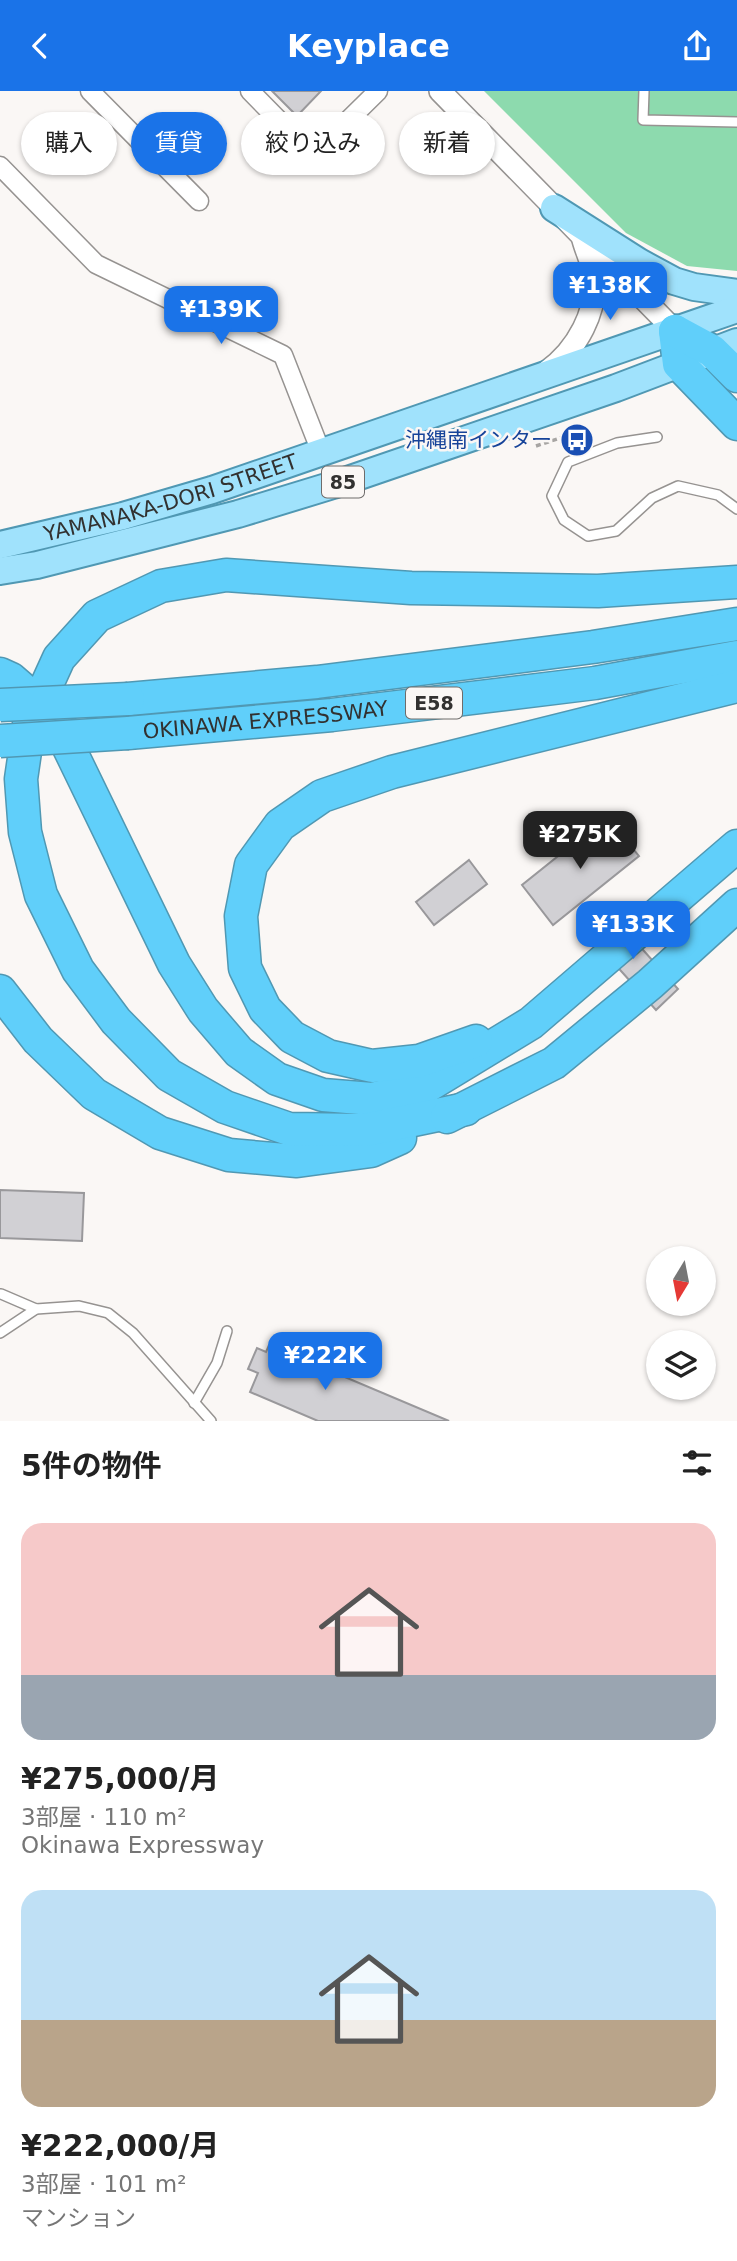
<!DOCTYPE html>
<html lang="ja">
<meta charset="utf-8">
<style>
:root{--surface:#fff;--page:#f2f2f2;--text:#222;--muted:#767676;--accent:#1a73e8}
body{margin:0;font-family:"DejaVu Sans","Noto Sans JP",sans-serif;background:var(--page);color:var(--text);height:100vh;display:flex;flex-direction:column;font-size:26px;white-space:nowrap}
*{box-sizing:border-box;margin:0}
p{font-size:23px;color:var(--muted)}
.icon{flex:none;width:38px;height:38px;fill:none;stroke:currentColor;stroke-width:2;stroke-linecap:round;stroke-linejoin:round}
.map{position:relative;height:1330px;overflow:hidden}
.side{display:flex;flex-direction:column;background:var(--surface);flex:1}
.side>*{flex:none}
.banner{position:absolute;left:21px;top:21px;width:696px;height:63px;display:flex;gap:14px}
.needle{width:46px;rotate:190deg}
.buttons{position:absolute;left:646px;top:1155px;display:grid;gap:14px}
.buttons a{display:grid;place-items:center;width:70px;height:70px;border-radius:50%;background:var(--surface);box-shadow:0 2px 5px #0004;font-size:35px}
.price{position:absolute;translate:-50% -60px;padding:0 16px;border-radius:14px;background:var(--accent);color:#fff;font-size:23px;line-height:46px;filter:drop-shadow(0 2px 4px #0008)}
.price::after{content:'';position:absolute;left:50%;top:42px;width:21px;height:16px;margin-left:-10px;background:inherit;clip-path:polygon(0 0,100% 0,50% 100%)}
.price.active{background:#222;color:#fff}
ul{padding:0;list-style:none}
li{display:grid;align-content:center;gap:14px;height:371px;padding:0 21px}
li span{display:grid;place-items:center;height:217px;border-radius:21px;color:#555}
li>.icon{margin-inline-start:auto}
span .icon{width:126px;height:126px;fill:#fffc;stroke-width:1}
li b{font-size:30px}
h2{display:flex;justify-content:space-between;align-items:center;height:84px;padding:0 21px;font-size:30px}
.pill{padding:0 24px;border-radius:32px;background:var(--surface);box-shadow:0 2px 5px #0004;font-size:24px;line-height:63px}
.pill.active{background:var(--accent);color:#fff}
header{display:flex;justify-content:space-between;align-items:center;height:91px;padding:0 21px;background:var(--accent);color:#fff;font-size:32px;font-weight:700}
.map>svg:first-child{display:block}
.green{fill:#8ddaae}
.building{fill:#d1d0d4;stroke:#99989b;stroke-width:2}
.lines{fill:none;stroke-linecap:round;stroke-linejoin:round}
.service-casing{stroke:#969391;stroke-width:12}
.minor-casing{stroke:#969391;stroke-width:21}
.tertiary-casing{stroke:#969391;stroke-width:24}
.primary-casing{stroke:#5098b3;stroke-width:30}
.motorway-casing{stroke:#5098b3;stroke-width:35}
.path{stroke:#a7a5a3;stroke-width:3.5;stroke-dasharray:5 3.5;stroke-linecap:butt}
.service{stroke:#fff;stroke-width:9}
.minor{stroke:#fff;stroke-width:18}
.tertiary{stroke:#fff;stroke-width:21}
.primary{stroke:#a0e2fc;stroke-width:26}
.motorway{stroke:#60cffa;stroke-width:32}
.motorway-bridge-casing{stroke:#5098b3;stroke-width:35;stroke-linecap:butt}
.motorway-bridge{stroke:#60cffa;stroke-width:32}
.labels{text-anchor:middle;stroke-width:5;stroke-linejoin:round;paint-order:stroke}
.shield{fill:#faf7f5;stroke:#6e6c6b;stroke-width:2}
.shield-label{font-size:19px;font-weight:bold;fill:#323130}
.transit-label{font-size:21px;fill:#164399;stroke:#faf7f5;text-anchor:end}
.street-label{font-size:21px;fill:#323130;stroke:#faf7f5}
</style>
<header><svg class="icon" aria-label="back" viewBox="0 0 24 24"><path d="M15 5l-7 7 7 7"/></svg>Keyplace<svg class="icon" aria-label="share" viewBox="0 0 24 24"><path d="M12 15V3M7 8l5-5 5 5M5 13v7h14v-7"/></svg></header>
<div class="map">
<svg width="737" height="1330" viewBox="0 0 737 1330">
<rect width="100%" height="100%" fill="#faf7f5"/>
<!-- green -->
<path class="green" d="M 484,0 L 737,0 L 737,180 L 687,175 L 626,142 Z"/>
<!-- building -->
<g class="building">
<path d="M 272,0 L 321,0 L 297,25 Z"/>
<path d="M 607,726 L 639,765 L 553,834 L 522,794 Z"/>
<path d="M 469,769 L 487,793 L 434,834 L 416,811 Z"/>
<path d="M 610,822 L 678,898 L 656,919 L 587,842 Z"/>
<path d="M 0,1099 L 84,1102 L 82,1150 L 0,1147 Z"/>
<path d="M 269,1254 L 449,1330 L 318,1330 L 250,1301 L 258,1282 L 248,1278 L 257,1257 L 266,1261 Z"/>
</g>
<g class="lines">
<defs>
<g id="service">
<path d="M 644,0 L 643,29 L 737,31"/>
<path d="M 657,346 L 617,352 L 568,371 L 552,405 L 564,429 L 588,445 L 616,440 L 652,407 L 678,395 L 718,404 L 737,418"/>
<path d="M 1,1203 L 36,1218"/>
<path d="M 0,1242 L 36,1218 L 79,1215 L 108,1222 L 133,1242 L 211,1330"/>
<path d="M 194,1312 L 217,1272 L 227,1240"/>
</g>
<g id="minor">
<path d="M 90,0 L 199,110"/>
<path d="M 250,0 L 313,64 L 378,0"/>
<path d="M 0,75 L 96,173 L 283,264 L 321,361"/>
</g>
<g id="tertiary">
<path d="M 440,0 L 675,240"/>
<path d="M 546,281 C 576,260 600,219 593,181 C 591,170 586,160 583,149"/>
</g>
<g id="primary">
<path d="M 554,117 L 639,171 L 674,190 L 694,196 L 737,202"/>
<path id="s1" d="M 0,454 L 123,425 L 212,399 L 737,218"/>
<path d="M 0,480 L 37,474 L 238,423 L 333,394 L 616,297 L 737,251"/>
</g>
<g id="motorway">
<path d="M 675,240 L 679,273 L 737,333"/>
<path d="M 675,240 L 712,260 L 737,285"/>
<path d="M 0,583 L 11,588 L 26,601"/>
<path d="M 128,608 L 317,591 L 593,556 L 737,533"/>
<path d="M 54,626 L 174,873 L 203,919 L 239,961 L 277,988 L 323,1004 L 372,1008 L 429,994 L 531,932 L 737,755"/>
<path id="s2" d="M 128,642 L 332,624 L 595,592 L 737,566"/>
<path d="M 0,900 L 38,949 L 94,1003 L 160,1042 L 229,1064 L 297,1070 L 371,1060 L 400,1047"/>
<path d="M 476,950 L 419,970 L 372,975 L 328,965 L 292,946 L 265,918 L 245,877 L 241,825 L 251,774 L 280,734 L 322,705 L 392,681 L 737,595"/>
<path d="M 466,1018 L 365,1039 L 289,1038 L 225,1016 L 169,984 L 116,930 L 78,879 L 41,804 L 25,741 L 21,688 L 29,633 L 59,567 L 97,525 L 161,495 L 226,484 L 411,497 L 598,500 L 737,491"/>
<path d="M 447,1026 L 554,972 L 650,893 L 737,814"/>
</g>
</defs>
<!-- service casing -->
<use href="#service" class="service-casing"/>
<!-- minor casing -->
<use href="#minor" class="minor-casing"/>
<!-- tertiary casing -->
<use href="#tertiary" class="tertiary-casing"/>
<!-- primary casing -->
<use href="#primary" class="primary-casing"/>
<!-- motorway casing -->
<use href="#motorway" class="motorway-casing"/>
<!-- path -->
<path class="path" d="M 536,355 L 578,341"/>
<!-- service -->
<use href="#service" class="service"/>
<!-- minor -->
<use href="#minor" class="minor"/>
<!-- tertiary -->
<use href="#tertiary" class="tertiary"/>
<!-- primary -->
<use href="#primary" class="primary"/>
<!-- motorway -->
<use href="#motorway" class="motorway"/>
<defs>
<g id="motorway-bridge">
<path d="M 0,614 L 128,608"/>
<path d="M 0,650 L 128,642"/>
</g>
</defs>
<!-- motorway-bridge casing -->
<use href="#motorway-bridge" class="motorway-bridge-casing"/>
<!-- motorway-bridge -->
<use href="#motorway-bridge" class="motorway-bridge"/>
</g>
<!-- icons -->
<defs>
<symbol id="bus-disc" viewBox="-11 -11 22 22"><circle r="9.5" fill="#1a4fb4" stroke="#faf7f5"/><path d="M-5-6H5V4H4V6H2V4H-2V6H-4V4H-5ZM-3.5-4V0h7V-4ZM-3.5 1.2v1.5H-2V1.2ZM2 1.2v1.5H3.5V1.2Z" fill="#fff"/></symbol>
</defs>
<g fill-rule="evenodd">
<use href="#bus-disc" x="558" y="330" width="38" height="38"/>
</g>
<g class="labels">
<!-- shield labels -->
<g class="shield">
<rect x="322" y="375.5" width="42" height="31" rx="5"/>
<rect x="406" y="596.5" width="56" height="31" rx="5"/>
</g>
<g class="shield-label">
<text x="343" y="398">85</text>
<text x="434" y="619">E58</text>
</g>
<!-- transit labels -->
<g class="transit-label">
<text x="552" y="356">沖縄南インター</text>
</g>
<!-- street labels -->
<g class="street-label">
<text dy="7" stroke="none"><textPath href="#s1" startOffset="177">YAMANAKA-DORI STREET</textPath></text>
<text dy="7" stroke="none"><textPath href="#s2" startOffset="138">OKINAWA EXPRESSWAY</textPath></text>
</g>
</g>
</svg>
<div class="buttons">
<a><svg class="needle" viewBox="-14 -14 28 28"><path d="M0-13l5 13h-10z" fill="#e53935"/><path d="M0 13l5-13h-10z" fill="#767676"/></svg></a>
<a><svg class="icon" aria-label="layers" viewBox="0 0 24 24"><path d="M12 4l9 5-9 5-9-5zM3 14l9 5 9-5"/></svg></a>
</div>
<b class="price" style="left:610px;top:231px">¥138K</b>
<b class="price" style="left:221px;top:255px">¥139K</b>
<b class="price active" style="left:580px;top:780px">¥275K</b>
<b class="price" style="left:633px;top:870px">¥133K</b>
<b class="price" style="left:325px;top:1301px">¥222K</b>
<div class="banner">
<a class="pill">購入</a>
<a class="pill active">賃貸</a>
<a class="pill">絞り込み</a>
<a class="pill">新着</a>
</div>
</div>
<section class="side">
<h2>5件の物件<svg class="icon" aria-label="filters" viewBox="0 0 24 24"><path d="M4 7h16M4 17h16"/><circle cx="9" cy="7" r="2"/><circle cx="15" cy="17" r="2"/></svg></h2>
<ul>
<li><span style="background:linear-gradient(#f6c9c9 70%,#9aa5b1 0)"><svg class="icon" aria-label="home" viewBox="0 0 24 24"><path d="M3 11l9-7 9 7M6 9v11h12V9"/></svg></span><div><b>¥275,000/月</b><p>3部屋 · 110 m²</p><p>Okinawa Expressway</p></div></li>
<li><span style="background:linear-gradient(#bfe0f5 60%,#b9a48a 0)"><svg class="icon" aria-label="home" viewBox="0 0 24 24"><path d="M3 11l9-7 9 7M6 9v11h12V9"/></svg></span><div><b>¥222,000/月</b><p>3部屋 · 101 m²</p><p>マンション</p></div></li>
</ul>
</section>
